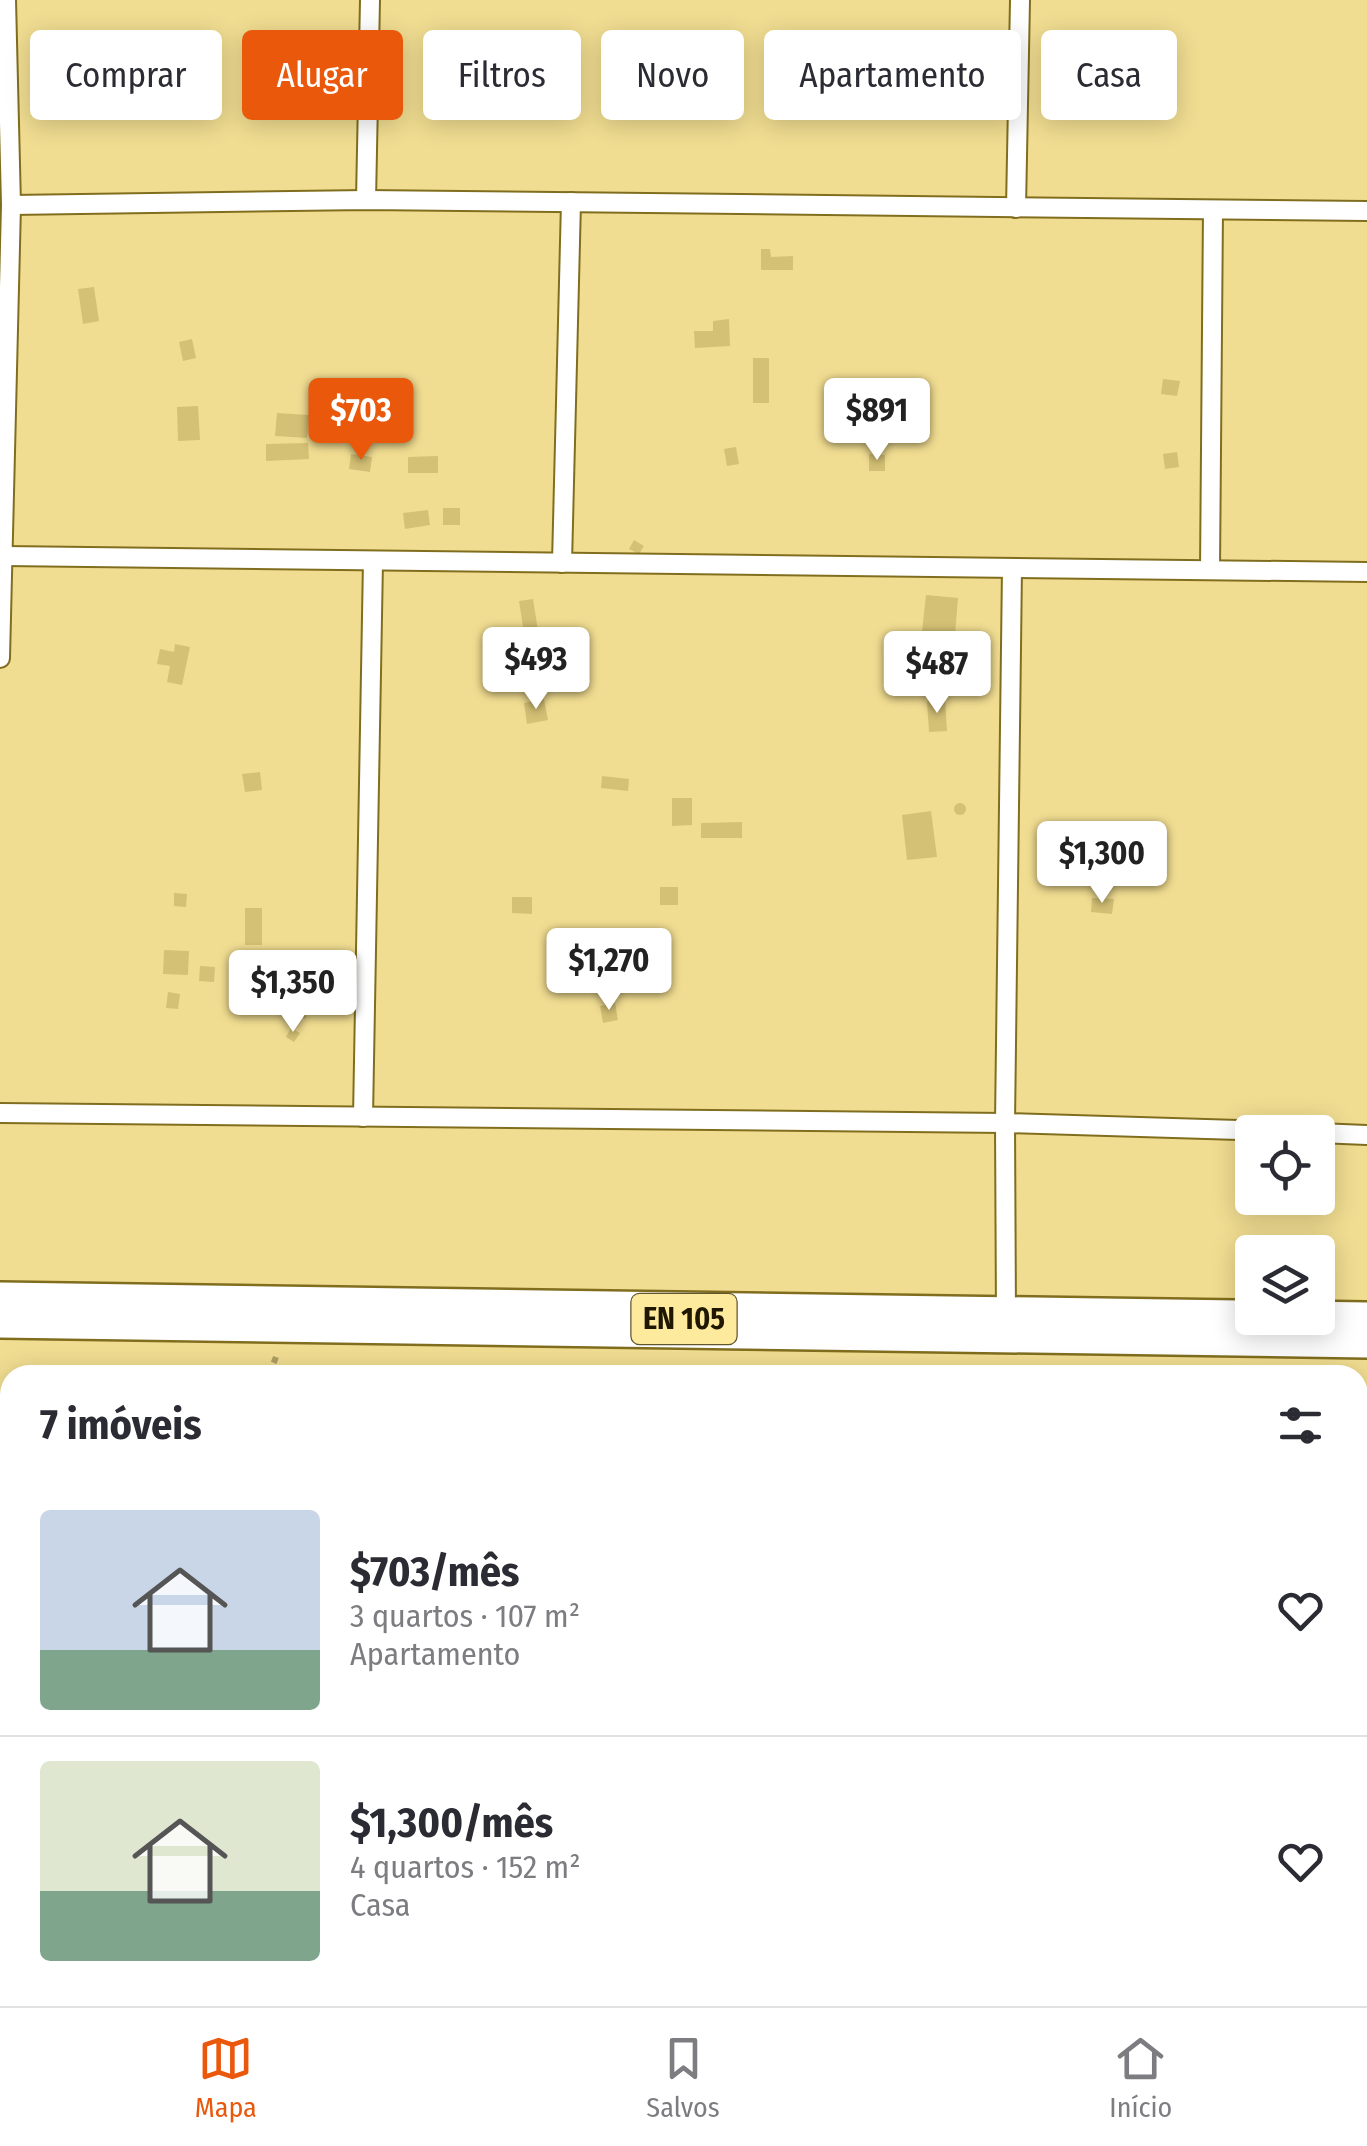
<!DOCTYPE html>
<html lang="pt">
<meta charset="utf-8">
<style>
:root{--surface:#fff;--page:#f2f2f3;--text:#2b2b33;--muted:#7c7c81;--line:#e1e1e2;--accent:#ea580c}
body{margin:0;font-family:"Fira Sans Condensed",sans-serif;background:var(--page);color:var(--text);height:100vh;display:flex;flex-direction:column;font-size:38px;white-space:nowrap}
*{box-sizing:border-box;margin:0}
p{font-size:32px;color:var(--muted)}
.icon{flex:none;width:55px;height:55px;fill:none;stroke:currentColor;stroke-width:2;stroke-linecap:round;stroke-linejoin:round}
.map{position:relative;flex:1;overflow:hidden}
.panel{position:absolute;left:0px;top:1365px;width:1368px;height:642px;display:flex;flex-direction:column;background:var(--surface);border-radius:30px 30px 0 0;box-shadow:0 5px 25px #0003}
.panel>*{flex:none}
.top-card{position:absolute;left:30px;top:30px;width:1308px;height:90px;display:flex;gap:20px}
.buttons{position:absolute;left:1235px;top:1115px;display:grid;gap:20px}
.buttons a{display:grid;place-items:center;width:100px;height:100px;border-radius:10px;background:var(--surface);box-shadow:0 5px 25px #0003;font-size:50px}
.price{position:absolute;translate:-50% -85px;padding:0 22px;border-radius:10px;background:#fff;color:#222;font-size:32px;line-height:65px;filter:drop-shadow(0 2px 5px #0008)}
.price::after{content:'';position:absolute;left:50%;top:60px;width:30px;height:22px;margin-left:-15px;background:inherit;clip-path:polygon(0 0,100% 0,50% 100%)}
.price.active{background:var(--accent);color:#fff}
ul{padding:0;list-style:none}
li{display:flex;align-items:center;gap:30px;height:250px;padding:0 40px}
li+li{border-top:2px solid var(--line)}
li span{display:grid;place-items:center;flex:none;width:280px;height:200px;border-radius:10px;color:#555}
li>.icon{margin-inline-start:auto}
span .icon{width:120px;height:120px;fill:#fffc;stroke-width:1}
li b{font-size:42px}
h2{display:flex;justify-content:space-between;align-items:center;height:120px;padding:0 40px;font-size:42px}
.tag{padding:0 35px;border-radius:10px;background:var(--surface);box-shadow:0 5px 25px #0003;font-size:35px;line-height:90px}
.tag.active{background:var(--accent);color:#fff}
.dock{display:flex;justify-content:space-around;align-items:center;height:140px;border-top:2px solid var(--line);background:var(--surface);font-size:28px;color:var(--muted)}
.dock a{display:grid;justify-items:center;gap:5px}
.dock .active{color:var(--accent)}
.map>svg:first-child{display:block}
.building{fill:#d4c175}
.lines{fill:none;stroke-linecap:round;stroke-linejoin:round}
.lane-casing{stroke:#806e1e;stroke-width:22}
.primary-casing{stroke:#806e1e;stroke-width:60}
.path{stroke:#ae9e63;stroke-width:6;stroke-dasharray:8 5;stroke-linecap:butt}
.lane{stroke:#fff;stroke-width:18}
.primary{stroke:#fff;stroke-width:55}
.labels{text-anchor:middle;stroke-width:8;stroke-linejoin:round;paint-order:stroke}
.shield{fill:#feea9d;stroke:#62562f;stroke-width:2.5}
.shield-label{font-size:30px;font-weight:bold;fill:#1f1700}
</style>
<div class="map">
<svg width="1367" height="2006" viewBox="0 0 1367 2006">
<rect width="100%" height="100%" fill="#f1dd91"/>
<!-- building -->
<g class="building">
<path d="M 1142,48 L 1145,63 L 1124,67 L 1121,51 Z"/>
<path d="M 862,69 L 865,83 L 852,86 L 849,72 Z"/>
<path d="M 761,249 L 770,249 L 771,257 L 793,256 L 793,270 L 761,270 Z"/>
<path d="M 94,287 L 99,321 L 83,324 L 78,289 Z"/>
<path d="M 729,319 L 730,346 L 695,348 L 694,331 L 713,331 L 713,321 Z"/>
<path d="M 192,339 L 196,358 L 183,361 L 179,342 Z"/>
<rect x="753" y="358" width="16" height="45"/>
<path d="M 1163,379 L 1180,381 L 1177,396 L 1161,394 Z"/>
<path d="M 198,406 L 200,440 L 178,441 L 177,407 Z"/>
<path d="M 277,413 L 309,415 L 307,438 L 275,436 Z"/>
<path d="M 308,443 L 309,459 L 266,461 L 266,444 Z"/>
<path d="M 736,447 L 739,464 L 727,466 L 724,449 Z"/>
<path d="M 1177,452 L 1179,467 L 1165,469 L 1163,454 Z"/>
<path d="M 351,454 L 372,457 L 370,472 L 349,469 Z"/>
<path d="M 869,454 L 885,455 L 885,471 L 869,471 Z"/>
<path d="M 438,456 L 438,473 L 408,473 L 408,457 Z"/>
<rect x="443" y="508" width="17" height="17"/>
<path d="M 428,510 L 430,525 L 405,529 L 403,513 Z"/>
<path d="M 634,540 L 644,546 L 639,554 L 629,549 Z"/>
<path d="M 926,595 L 958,598 L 955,635 L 922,632 Z"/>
<path d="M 533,599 L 540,643 L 526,646 L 519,601 Z"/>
<path d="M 175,644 L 190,647 L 182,685 L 167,682 L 170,666 L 157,664 L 160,649 L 174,652 Z"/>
<path d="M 544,699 L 548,720 L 527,724 L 524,703 Z"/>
<path d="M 945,699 L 947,731 L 929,732 L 927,701 Z"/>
<path d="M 260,772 L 262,790 L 245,792 L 242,774 Z"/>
<path d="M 602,776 L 629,779 L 628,791 L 601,788 Z"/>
<path d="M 672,798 L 692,798 L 692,825 L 672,826 Z"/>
<circle cx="960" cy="809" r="6"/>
<path d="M 931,811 L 937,857 L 907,860 L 902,815 Z"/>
<path d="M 742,822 L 742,838 L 701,838 L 701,823 Z"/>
<rect x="660" y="887" width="18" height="18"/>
<path d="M 174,893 L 187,894 L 186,907 L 174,906 Z"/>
<path d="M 512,897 L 532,897 L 532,914 L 512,913 Z"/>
<path d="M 1092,898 L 1114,899 L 1112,914 L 1091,912 Z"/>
<rect x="245" y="908" width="17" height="37"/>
<path d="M 164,950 L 189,951 L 188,975 L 163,974 Z"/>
<path d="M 200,966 L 215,967 L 214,982 L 199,981 Z"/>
<path d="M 293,987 L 326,987 L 326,1003 L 306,1003 L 306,1018 L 292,1018 Z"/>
<path d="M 247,990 L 248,997 L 233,999 L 232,993 Z"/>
<path d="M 168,992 L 180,994 L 178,1009 L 166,1008 Z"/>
<path d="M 615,1003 L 618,1020 L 603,1023 L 600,1006 Z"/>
<path d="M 291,1028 L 300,1033 L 294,1042 L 286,1037 Z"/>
<path d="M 1150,1998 L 1173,1998 L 1173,2003 L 1171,2006 L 1152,2006 Z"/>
</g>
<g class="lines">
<defs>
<g id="lane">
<path d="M 366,200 L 370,0"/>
<path d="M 11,205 L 366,200 L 1367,211"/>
<path d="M 1016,208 L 1020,0"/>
<path d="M 4,556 L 1367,572"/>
<path d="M 562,563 L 571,202"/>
<path d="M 1210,570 L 1213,210"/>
<path d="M 0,658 L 11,205 L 6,0"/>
<path d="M 0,1113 L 1005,1123 L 1302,1132"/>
<path d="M 363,1117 L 373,561"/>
<path d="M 1318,1133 L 1367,1135"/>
<path d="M 1006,1317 L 1005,1123 L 1012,568"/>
</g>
<path id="primary" d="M 0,1310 L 1367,1330"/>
</defs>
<!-- lane casing -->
<use href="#lane" class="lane-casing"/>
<!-- primary casing -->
<use href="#primary" class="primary-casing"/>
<!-- path -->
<g class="path">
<path d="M 269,1375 L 276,1357"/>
<path d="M 188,1998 L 190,2006"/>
</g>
<!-- lane -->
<use href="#lane" class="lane"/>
<!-- primary -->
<use href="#primary" class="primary"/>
</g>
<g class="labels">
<!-- shield labels -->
<rect class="shield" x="631.5" y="1294" width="105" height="50" rx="8"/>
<g class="shield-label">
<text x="684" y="1329">EN 105</text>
</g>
</g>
</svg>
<div class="buttons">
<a><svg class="icon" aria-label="locate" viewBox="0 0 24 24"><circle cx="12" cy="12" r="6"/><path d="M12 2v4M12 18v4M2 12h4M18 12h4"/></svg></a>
<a><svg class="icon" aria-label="layers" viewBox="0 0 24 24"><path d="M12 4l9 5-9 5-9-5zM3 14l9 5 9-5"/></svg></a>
</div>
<b class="price active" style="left:361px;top:463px">$703</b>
<b class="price" style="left:877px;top:463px">$891</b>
<b class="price" style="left:536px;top:712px">$493</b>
<b class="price" style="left:937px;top:716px">$487</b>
<b class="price" style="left:1102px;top:906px">$1,300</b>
<b class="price" style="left:609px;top:1013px">$1,270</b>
<b class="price" style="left:293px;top:1035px">$1,350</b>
<div class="top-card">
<a class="tag">Comprar</a>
<a class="tag active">Alugar</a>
<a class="tag">Filtros</a>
<a class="tag">Novo</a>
<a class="tag">Apartamento</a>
<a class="tag">Casa</a>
</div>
<section class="panel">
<h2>7 imóveis<svg class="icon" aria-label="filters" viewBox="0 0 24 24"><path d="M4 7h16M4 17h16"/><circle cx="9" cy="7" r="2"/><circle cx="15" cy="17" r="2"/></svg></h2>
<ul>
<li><span style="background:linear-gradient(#c9d6e8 70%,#7fa58c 0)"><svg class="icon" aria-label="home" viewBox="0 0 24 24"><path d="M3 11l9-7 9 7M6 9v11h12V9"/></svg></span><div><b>$703/mês</b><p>3 quartos · 107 m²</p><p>Apartamento</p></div><svg class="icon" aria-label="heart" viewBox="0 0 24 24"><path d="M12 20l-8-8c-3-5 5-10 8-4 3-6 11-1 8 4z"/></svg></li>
<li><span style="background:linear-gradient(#dfe7d0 65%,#7fa58c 0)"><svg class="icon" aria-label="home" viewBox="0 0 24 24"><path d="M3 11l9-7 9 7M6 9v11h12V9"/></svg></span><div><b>$1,300/mês</b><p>4 quartos · 152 m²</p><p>Casa</p></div><svg class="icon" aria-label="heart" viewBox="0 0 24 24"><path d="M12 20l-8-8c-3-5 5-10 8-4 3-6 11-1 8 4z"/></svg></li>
</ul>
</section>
</div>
<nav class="dock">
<a class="active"><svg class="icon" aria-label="map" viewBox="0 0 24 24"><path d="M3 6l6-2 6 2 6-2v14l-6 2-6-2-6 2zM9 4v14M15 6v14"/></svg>Mapa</a>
<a><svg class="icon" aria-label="saved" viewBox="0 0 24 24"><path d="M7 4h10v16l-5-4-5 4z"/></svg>Salvos</a>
<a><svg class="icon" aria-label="home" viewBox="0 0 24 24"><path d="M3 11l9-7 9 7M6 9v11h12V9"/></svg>Início</a>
</nav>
